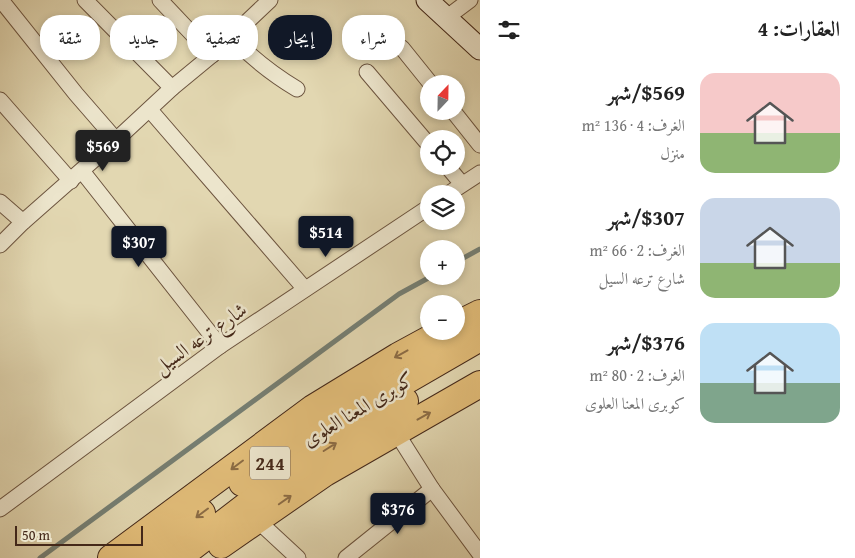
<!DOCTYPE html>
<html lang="ar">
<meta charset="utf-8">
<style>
:root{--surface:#fff;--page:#f2f2f2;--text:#222;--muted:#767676;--accent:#111827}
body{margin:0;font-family:"Gentium Book Plus",Amiri,serif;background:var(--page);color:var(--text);direction:rtl;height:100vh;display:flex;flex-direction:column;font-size:19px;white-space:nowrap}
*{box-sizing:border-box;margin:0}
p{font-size:16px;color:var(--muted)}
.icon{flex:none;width:28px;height:28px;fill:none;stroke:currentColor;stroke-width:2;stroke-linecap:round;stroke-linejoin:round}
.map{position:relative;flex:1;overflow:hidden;direction:ltr}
.sheet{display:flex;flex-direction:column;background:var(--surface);width:375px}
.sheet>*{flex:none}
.hud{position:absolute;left:15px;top:15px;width:390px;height:45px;direction:rtl;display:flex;gap:10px}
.needle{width:32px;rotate:22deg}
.controls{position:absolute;left:420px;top:75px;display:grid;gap:10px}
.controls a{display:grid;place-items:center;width:45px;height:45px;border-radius:50%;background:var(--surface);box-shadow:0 2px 8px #0003;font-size:25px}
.scale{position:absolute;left:15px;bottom:12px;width:128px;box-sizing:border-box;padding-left:5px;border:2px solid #442819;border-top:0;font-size:14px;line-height:18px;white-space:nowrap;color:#442819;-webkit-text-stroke:4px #ece5cc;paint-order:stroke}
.price{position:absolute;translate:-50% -42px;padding:0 11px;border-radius:5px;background:var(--accent);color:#fff;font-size:16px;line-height:32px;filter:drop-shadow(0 1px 2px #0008)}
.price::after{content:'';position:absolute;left:50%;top:30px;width:15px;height:11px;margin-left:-8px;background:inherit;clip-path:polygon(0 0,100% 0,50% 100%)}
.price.current{background:#222;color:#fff}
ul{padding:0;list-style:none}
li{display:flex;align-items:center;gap:15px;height:125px;padding:0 15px}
li span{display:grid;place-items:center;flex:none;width:140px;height:100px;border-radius:15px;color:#555}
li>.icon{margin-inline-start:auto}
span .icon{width:60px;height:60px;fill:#fffc;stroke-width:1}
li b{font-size:21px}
h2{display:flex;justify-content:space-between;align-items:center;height:60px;padding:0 15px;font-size:21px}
.tag{padding:0 18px;border-radius:20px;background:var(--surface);box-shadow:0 2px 8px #0003;font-size:18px;line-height:45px}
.tag.current{background:var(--accent);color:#fff}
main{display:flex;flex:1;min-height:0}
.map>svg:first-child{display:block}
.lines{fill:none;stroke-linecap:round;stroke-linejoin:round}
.stream{stroke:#757f74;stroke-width:5}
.street-casing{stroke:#6c543f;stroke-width:17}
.secondary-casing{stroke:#442819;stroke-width:23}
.highway-casing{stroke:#442819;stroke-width:28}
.street{stroke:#ece5cc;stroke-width:15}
.secondary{stroke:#ece5cc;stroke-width:21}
.highway{stroke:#e1bc78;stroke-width:26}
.oneway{stroke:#8b6b44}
.labels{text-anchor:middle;stroke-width:5;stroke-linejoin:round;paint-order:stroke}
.shield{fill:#ece5cc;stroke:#76614f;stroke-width:1}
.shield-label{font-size:19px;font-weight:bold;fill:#442819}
.street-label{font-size:20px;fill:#442819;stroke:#ece5cc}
</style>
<main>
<section class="sheet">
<h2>العقارات: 4<svg class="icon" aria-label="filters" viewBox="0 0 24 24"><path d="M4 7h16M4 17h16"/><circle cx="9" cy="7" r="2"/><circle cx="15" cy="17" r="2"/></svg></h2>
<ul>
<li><span style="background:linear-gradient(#f6c9c9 60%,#8fb573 0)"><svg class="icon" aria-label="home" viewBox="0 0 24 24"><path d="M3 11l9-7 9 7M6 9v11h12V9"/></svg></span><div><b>$569/شهر</b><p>الغرف: 4 · 136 m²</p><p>منزل</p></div></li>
<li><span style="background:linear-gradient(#c9d6e8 65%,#8fb573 0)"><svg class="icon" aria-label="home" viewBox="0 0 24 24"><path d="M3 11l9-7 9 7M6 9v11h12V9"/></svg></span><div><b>$307/شهر</b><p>الغرف: 2 · 66 m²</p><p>شارع ترعه السيل</p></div></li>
<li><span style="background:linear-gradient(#bfe0f5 60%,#7fa58c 0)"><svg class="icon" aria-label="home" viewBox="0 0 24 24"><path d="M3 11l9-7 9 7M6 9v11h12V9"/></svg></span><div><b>$376/شهر</b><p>الغرف: 2 · 80 m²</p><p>كوبرى المعنا العلوى</p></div></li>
</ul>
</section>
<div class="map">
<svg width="480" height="558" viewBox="0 0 480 558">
<rect width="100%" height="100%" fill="#e2d7b1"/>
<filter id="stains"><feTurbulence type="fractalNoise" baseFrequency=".004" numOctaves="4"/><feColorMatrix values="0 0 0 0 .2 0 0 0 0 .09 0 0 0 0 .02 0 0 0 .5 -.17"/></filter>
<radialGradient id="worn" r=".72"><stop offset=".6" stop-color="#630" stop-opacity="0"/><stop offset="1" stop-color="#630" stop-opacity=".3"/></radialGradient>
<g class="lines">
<!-- stream -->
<g class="stream">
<path d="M 456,262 L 480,249"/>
<path d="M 40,558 L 399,294 L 432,276"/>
</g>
<defs>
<g id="street">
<path d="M 1,0 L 76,94 L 116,140"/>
<path d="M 85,0 L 172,88"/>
<path d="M 160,0 L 212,55"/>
<path d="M 446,18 L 470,0"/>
<path d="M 231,37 C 252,58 272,74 297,89"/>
<path d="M 402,48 L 431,84"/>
<path d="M 367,72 L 429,145"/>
<path d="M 0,100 L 71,181"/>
<path d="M 150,110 L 305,289"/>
<path d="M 453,111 L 480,145"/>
<path d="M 447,166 L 462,184"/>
<path d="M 82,171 L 220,346"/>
<path d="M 448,194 L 480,173"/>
<path d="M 0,202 L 23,222"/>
<path d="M 0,245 L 23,222 L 116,140 L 172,88 L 212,55 L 270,0"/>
<path d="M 396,432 L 432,489 L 480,554"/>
<path d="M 0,509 L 220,346 L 429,207"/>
<path d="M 257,520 L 298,558"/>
<path d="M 346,558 L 432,489"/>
</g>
<path id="secondary" d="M 427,0 L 480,49"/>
<g id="highway">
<path d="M 456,325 L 480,313"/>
<path d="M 242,483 L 316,433 L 480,338"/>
<path d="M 221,545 L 325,473 L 480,384"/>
<path d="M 111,558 L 313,408 L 398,356 L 444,331"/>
<path d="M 144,558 L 202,513"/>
<path d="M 178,558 L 285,476 L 405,401"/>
</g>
</defs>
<!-- street casing -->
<use href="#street" class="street-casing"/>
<!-- secondary casing -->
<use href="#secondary" class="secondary-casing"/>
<!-- highway casing -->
<use href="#highway" class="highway-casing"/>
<!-- street -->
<use href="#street" class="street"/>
<!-- secondary -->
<use href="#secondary" class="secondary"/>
<!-- highway -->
<use href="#highway" class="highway"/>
</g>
<!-- one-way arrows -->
<defs><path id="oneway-shaft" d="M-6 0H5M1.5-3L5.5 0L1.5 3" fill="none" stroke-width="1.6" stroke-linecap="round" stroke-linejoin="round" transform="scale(1.25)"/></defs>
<g class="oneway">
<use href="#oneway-shaft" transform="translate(401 354) rotate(151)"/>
<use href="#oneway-shaft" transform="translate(424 416) rotate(-29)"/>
<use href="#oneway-shaft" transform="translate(330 447) rotate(-32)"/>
<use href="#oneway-shaft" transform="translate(237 465) rotate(143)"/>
<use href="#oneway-shaft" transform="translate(285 500) rotate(-35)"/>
<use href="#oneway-shaft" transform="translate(202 513) rotate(143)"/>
</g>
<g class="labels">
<!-- shield labels -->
<rect class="shield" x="250" y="446.5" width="40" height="33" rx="4"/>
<g class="shield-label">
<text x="270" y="470">244</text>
</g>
<!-- street labels -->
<g class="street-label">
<text transform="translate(200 338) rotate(-35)" y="7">شارع ترعه السيل</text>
<text transform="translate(358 409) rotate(-31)" y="7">كوبرى المعنا العلوى</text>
</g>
</g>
<rect width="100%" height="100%" filter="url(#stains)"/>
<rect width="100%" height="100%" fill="url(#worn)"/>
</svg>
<div class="controls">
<a><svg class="needle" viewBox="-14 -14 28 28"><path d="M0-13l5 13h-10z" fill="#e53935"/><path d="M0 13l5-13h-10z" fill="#767676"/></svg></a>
<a><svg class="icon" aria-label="locate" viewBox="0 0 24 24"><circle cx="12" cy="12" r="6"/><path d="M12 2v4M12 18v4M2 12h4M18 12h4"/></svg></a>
<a><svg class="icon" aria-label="layers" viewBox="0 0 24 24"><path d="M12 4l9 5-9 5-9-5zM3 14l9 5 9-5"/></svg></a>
<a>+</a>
<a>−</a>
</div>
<div class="scale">50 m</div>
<b class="price current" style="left:103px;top:172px">$569</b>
<b class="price" style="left:326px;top:258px">$514</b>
<b class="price" style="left:139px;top:268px">$307</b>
<b class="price" style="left:398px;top:535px">$376</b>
<div class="hud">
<a class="tag">شراء</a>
<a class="tag current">إيجار</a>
<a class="tag">تصفية</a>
<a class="tag">جديد</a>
<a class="tag">شقة</a>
</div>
</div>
</main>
